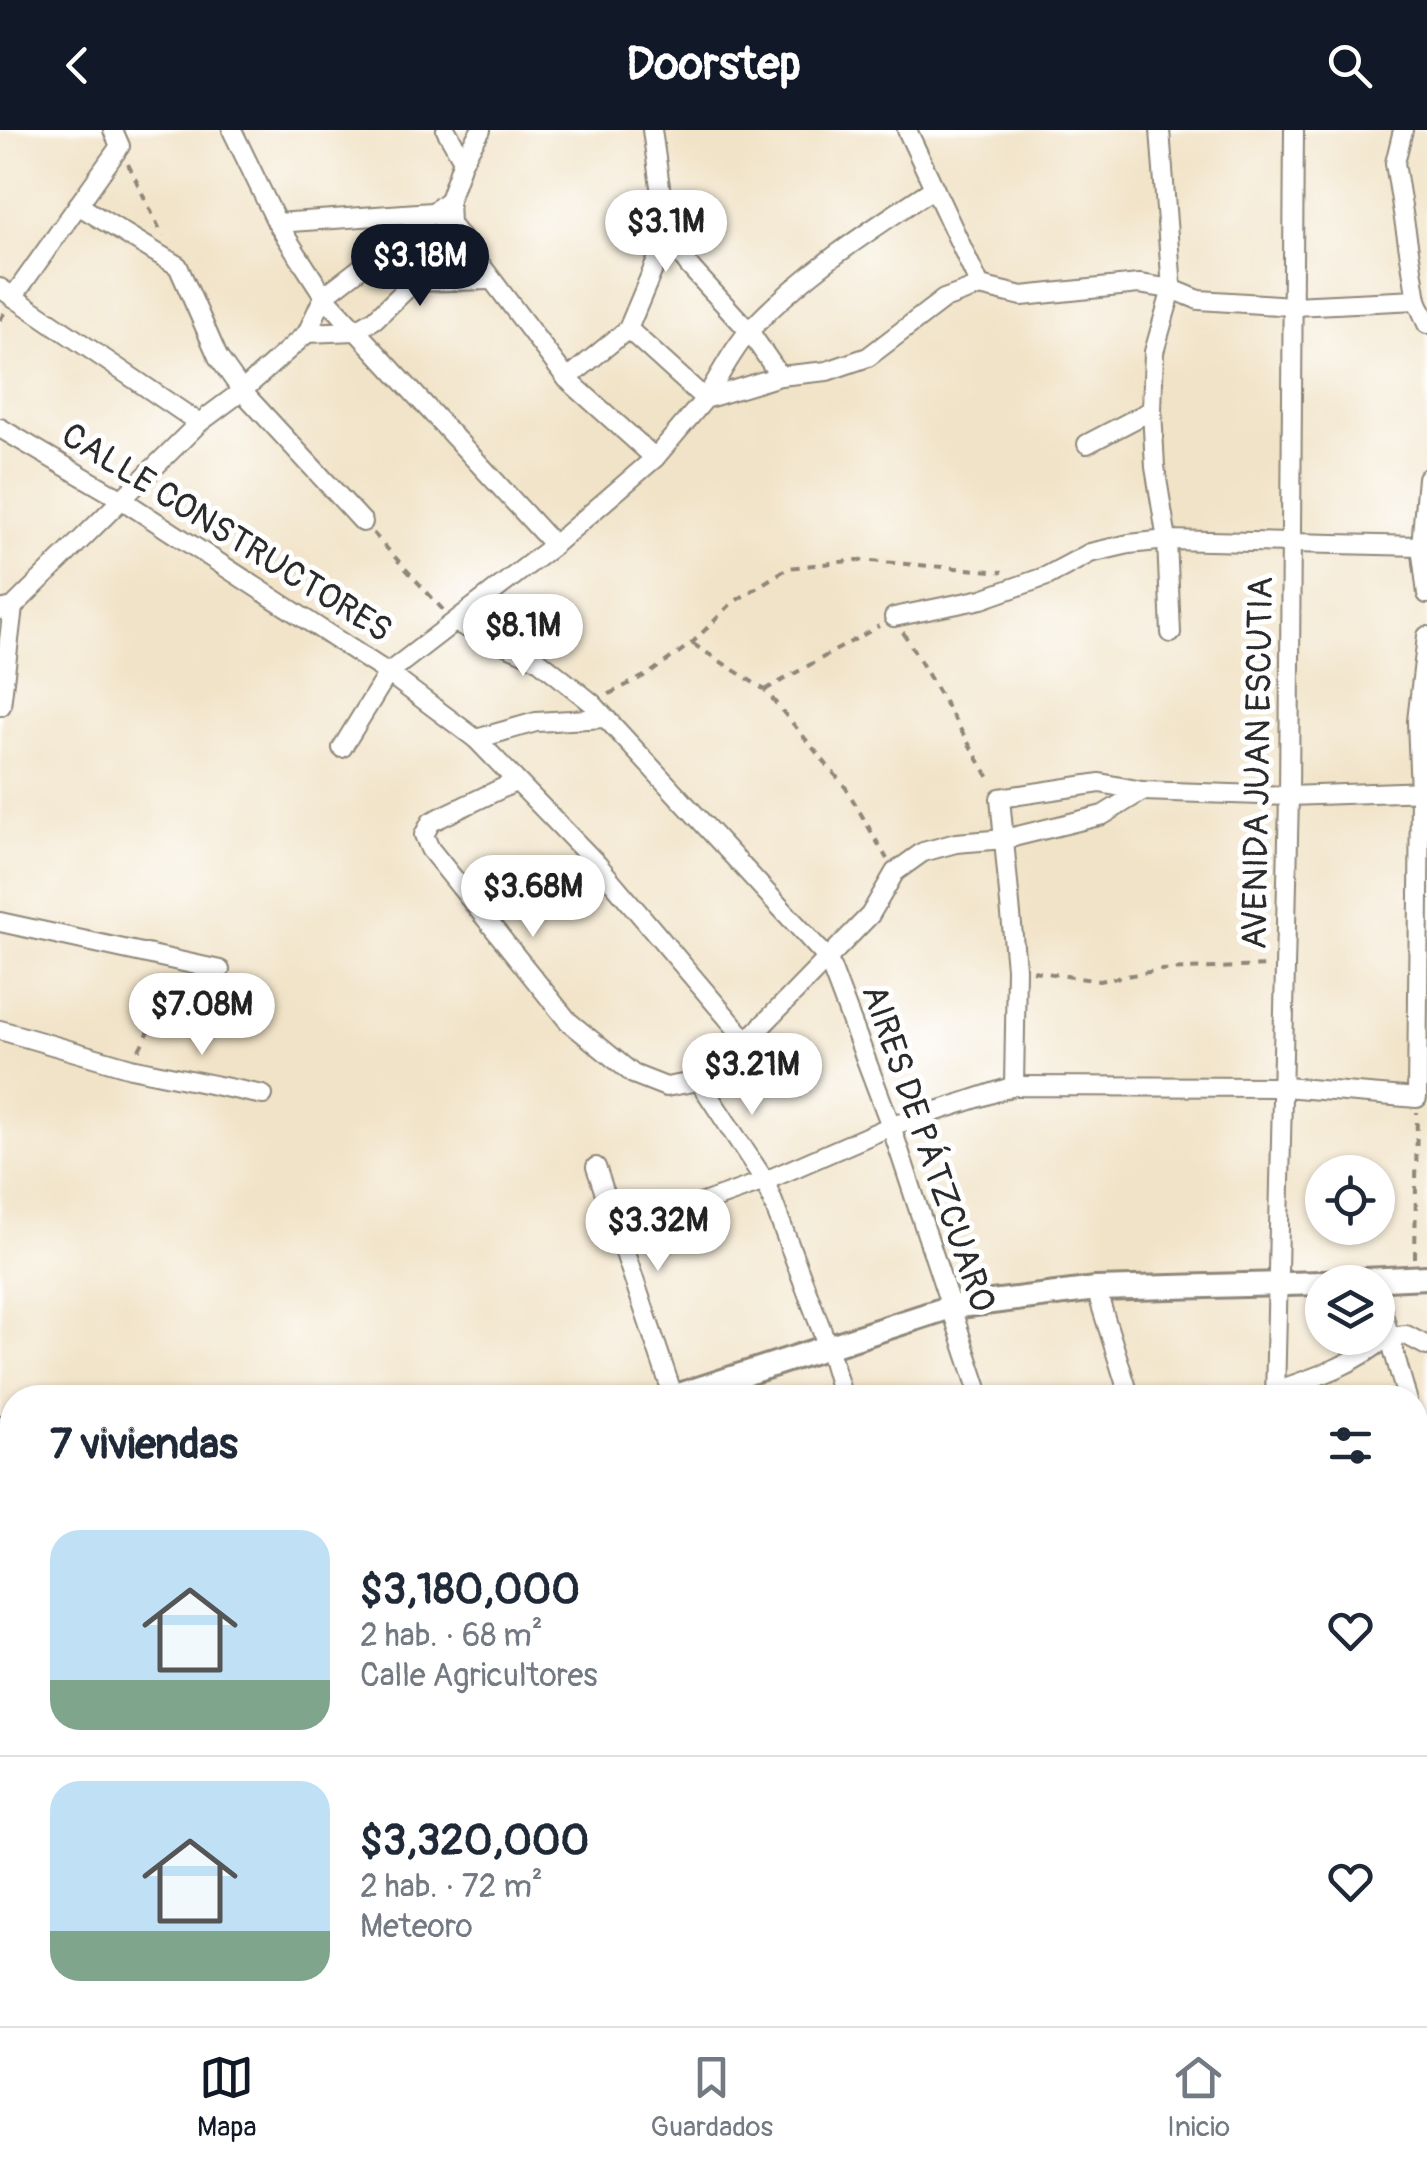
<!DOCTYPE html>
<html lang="es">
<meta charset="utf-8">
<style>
:root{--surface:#fff;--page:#f2f2f3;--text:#1f2937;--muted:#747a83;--line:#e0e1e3;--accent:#111827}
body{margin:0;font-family:Pangolin,sans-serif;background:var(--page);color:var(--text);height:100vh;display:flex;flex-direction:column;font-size:38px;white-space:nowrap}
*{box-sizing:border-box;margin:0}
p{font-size:32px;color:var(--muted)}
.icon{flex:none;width:55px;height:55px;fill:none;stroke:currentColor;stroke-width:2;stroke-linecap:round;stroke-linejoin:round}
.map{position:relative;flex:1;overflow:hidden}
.drawer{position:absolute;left:0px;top:1255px;width:1428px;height:642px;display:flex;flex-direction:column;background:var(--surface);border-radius:40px 40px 0 0;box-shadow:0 2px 8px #0004}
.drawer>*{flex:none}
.buttons{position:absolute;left:1305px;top:1025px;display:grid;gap:20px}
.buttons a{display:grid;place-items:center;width:90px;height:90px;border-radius:50%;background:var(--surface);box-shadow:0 2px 8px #0004;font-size:50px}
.price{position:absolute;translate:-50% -85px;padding:0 22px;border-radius:35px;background:#fff;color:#222;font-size:32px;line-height:65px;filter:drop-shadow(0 2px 5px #0008)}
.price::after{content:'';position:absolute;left:50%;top:60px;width:30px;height:22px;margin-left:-15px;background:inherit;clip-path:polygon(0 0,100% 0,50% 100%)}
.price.selected{background:var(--accent);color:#fff}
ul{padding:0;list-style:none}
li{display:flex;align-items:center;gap:30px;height:250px;padding:0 50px}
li+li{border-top:2px solid var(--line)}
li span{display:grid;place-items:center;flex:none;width:280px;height:200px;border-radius:30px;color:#555}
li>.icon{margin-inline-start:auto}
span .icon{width:120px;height:120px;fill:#fffc;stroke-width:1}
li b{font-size:42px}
h2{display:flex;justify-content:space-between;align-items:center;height:120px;padding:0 50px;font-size:42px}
header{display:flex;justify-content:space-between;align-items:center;height:130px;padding:0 50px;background:var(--accent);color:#fff;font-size:45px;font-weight:700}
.dock{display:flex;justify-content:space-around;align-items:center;height:140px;border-top:2px solid var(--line);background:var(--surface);font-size:28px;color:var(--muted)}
.dock a{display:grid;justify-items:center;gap:5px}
.dock .selected{color:var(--accent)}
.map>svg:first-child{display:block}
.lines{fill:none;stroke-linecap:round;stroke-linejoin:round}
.minor-casing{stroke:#8e8779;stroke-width:22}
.major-casing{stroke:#8e8779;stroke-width:28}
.path{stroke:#8e8779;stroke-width:4;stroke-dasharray:8 8;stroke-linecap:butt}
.minor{stroke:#fff;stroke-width:18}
.major{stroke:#fff;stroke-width:22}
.labels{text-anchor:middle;stroke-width:10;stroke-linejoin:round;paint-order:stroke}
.street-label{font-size:35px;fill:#2b2b2b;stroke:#fff}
</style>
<header><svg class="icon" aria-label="back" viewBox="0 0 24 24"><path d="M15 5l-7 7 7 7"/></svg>Doorstep<svg class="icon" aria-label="search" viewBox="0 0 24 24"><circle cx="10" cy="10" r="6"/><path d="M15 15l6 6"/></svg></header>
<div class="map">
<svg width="1427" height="1896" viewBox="0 0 1427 1896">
<rect width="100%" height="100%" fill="#fff"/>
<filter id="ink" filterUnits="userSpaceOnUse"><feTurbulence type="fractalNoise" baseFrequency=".01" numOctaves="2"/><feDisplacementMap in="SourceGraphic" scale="20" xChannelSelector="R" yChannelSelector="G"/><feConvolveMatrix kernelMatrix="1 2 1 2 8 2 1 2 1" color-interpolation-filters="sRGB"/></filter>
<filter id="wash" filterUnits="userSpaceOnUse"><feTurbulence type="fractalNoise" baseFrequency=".0048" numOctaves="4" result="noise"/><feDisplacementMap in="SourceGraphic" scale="40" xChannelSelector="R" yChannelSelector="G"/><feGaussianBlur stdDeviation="2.25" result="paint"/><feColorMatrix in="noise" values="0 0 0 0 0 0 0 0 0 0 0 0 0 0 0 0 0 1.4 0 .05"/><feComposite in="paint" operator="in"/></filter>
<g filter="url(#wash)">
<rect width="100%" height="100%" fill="#f1e3c7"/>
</g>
<g filter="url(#ink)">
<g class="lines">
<defs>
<g id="minor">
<path d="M 232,0 L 277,93 L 324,166 L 554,415"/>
<path d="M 446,0 L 463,30"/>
<path d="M 652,0 L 667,106 L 689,136 L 749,201 L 780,246"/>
<path d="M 907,0 L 980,156"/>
<path d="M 1160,0 L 1172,159 L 1154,222 L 1152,280 L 1155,337 L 1167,410 L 1171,503"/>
<path d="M 1403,0 L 1395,33 L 1417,170 L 1427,194"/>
<path d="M 78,75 L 178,136 L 218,227 L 242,261 L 363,392"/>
<path d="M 277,93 L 432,82 L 450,94 L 567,249 L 655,328"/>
<path d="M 414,152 L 490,150"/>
<path d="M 980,156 L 1022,166 L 1139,154 L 1172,159 L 1199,170 L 1293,176 L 1417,170"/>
<path d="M 0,158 L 199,293"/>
<path d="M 13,167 L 120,16 L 113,0"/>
<path d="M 628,199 L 705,269 C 720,246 733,218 752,198 C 805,142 870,100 934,58"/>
<path d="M 307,203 L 355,201 L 375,189 L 414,152 L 450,94 L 449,70 L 463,30 L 481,0"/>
<path d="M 567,249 L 628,199 L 667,106"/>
<path d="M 0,298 L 121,369 L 388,543 L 476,609 L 598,735 L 747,911"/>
<path d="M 1087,314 L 1152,280"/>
<path d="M 1427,348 L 1421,416 L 1427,464"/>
<path d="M 0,480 L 13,477 L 199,293 L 242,261 L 307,203 L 324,166 L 449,70"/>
<path d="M 894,487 L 982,469 L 1047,446 L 1090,423 L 1129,414 L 1167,410 L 1421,416"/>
<path d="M 456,493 L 537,529 L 592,573 L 828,829 L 891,996 L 981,1268"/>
<path d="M 1,576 L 13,477"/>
<path d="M 476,609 L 536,592 L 605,588"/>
<path d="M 342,618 L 388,543 L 554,415 L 655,328 L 705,269 L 780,246 L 827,241 L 868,227 L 944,169 L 980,156"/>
<path d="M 515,652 L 431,692 L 424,705 L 430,719 L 568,891 L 633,944 L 666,957 L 699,951 L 747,911 L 870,785 L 895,742 L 923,722 L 956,713 L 1005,709 L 1103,685 L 1142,661"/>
<path d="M 0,792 L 220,840"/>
<path d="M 0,900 L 131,938 L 263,965"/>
<path d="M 699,951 L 765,1051 L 828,1217 L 843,1268"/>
<path d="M 1014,956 L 1016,838 L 1000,668 L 1100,653 L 1142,661 L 1289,666 L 1427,661"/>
<path d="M 596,1037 L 674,1268"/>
<path d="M 680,1081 L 765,1051 L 891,996 L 1014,956 L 1284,957 L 1417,968 L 1420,662 L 1417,591 L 1427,506"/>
<path d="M 1096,1159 L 1130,1268"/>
<path d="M 1378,1166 L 1407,1268"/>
<path d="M 1387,1207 L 1406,1205 L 1427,1216"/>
<path d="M 1275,1261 C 1316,1247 1354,1235 1387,1207"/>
<path d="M 1275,1268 L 1289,666 L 1294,0"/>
<path d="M 1415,1296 L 1427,1338"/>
<path d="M 0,1411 L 12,1383"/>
<path d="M 1415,1468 L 1427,1468"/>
<path d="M 1415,1662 L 1427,1644"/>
<path d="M 0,1755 L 12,1753"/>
<path d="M 1415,1776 L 1427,1809"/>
<path d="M 0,1802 L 12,1829"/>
<path d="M 40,1885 L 45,1896"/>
<path d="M 369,1885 L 370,1896"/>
<path d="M 645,1885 L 646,1896"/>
<path d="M 949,1885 L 951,1896"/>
<path d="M 1199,1885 L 1202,1896"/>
<path d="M 1254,1885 L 1257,1896"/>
</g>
<g id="major">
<path d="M 1323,1152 L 1427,1147"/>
<path d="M 670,1268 L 951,1177 L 1096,1159 L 1322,1153"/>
<path d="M 0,1298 L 12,1297"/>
</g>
</defs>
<!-- minor casing -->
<use href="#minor" class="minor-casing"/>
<!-- major casing -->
<use href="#major" class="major-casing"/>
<!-- path -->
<g class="path">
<path d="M 128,34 L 163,106"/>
<path d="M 0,190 L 6,180"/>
<path d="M 373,403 L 444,481"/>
<path d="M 903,502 L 992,653"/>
<path d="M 693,514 L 765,560 L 846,658 L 887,729"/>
<path d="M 765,560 L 879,496"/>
<path d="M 609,564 L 650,543 L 692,513 L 732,473 L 788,438 L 858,430 L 1003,442"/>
<path d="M 1033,841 L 1099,851 L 1160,840 L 1267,836"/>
<path d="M 139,920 C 151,894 168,878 167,847"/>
<path d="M 1415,1128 L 1417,982"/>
</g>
<!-- minor -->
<use href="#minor" class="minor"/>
<!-- major -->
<use href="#major" class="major"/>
</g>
</g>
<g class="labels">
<!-- street labels -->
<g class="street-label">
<text transform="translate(227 402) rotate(32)" y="12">CALLE CONSTRUCTORES</text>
<text transform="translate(1257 633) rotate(-89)" y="12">AVENIDA JUAN ESCUTIA</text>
<text transform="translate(929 1018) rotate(71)" y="12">AIRES DE PÁTZCUARO</text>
</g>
</g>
</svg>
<div class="buttons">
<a><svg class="icon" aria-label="locate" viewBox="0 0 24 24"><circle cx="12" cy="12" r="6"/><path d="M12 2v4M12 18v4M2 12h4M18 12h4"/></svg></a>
<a><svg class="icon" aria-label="layers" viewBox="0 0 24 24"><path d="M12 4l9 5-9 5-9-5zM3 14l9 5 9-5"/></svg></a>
</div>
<b class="price" style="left:666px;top:145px">$3.1M</b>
<b class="price selected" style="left:420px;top:179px">$3.18M</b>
<b class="price" style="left:523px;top:549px">$8.1M</b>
<b class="price" style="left:533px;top:810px">$3.68M</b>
<b class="price" style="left:202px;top:928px">$7.08M</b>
<b class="price" style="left:752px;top:988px">$3.21M</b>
<b class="price" style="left:658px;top:1144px">$3.32M</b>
<section class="drawer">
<h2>7 viviendas<svg class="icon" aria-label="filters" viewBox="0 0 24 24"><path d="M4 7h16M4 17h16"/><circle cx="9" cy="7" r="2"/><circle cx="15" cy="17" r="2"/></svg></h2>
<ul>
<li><span style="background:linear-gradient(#bfe0f5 75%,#7fa58c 0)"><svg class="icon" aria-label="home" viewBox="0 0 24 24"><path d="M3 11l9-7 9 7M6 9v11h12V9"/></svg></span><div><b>$3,180,000</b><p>2 hab. · 68 m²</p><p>Calle Agricultores</p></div><svg class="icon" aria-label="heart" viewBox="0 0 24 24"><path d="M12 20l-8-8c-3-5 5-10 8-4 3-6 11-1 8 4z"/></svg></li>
<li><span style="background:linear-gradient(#bfe0f5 75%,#7fa58c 0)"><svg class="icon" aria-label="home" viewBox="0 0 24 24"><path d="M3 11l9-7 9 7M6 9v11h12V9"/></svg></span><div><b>$3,320,000</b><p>2 hab. · 72 m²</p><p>Meteoro</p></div><svg class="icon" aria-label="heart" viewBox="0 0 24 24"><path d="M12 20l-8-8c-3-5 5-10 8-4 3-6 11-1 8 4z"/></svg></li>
</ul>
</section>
</div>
<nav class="dock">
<a class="selected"><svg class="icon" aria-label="map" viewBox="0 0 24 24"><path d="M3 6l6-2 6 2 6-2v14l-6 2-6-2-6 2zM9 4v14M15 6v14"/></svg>Mapa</a>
<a><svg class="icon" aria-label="saved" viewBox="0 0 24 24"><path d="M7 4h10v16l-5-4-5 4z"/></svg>Guardados</a>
<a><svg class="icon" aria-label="home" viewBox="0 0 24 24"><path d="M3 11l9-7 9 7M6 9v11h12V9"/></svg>Inicio</a>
</nav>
